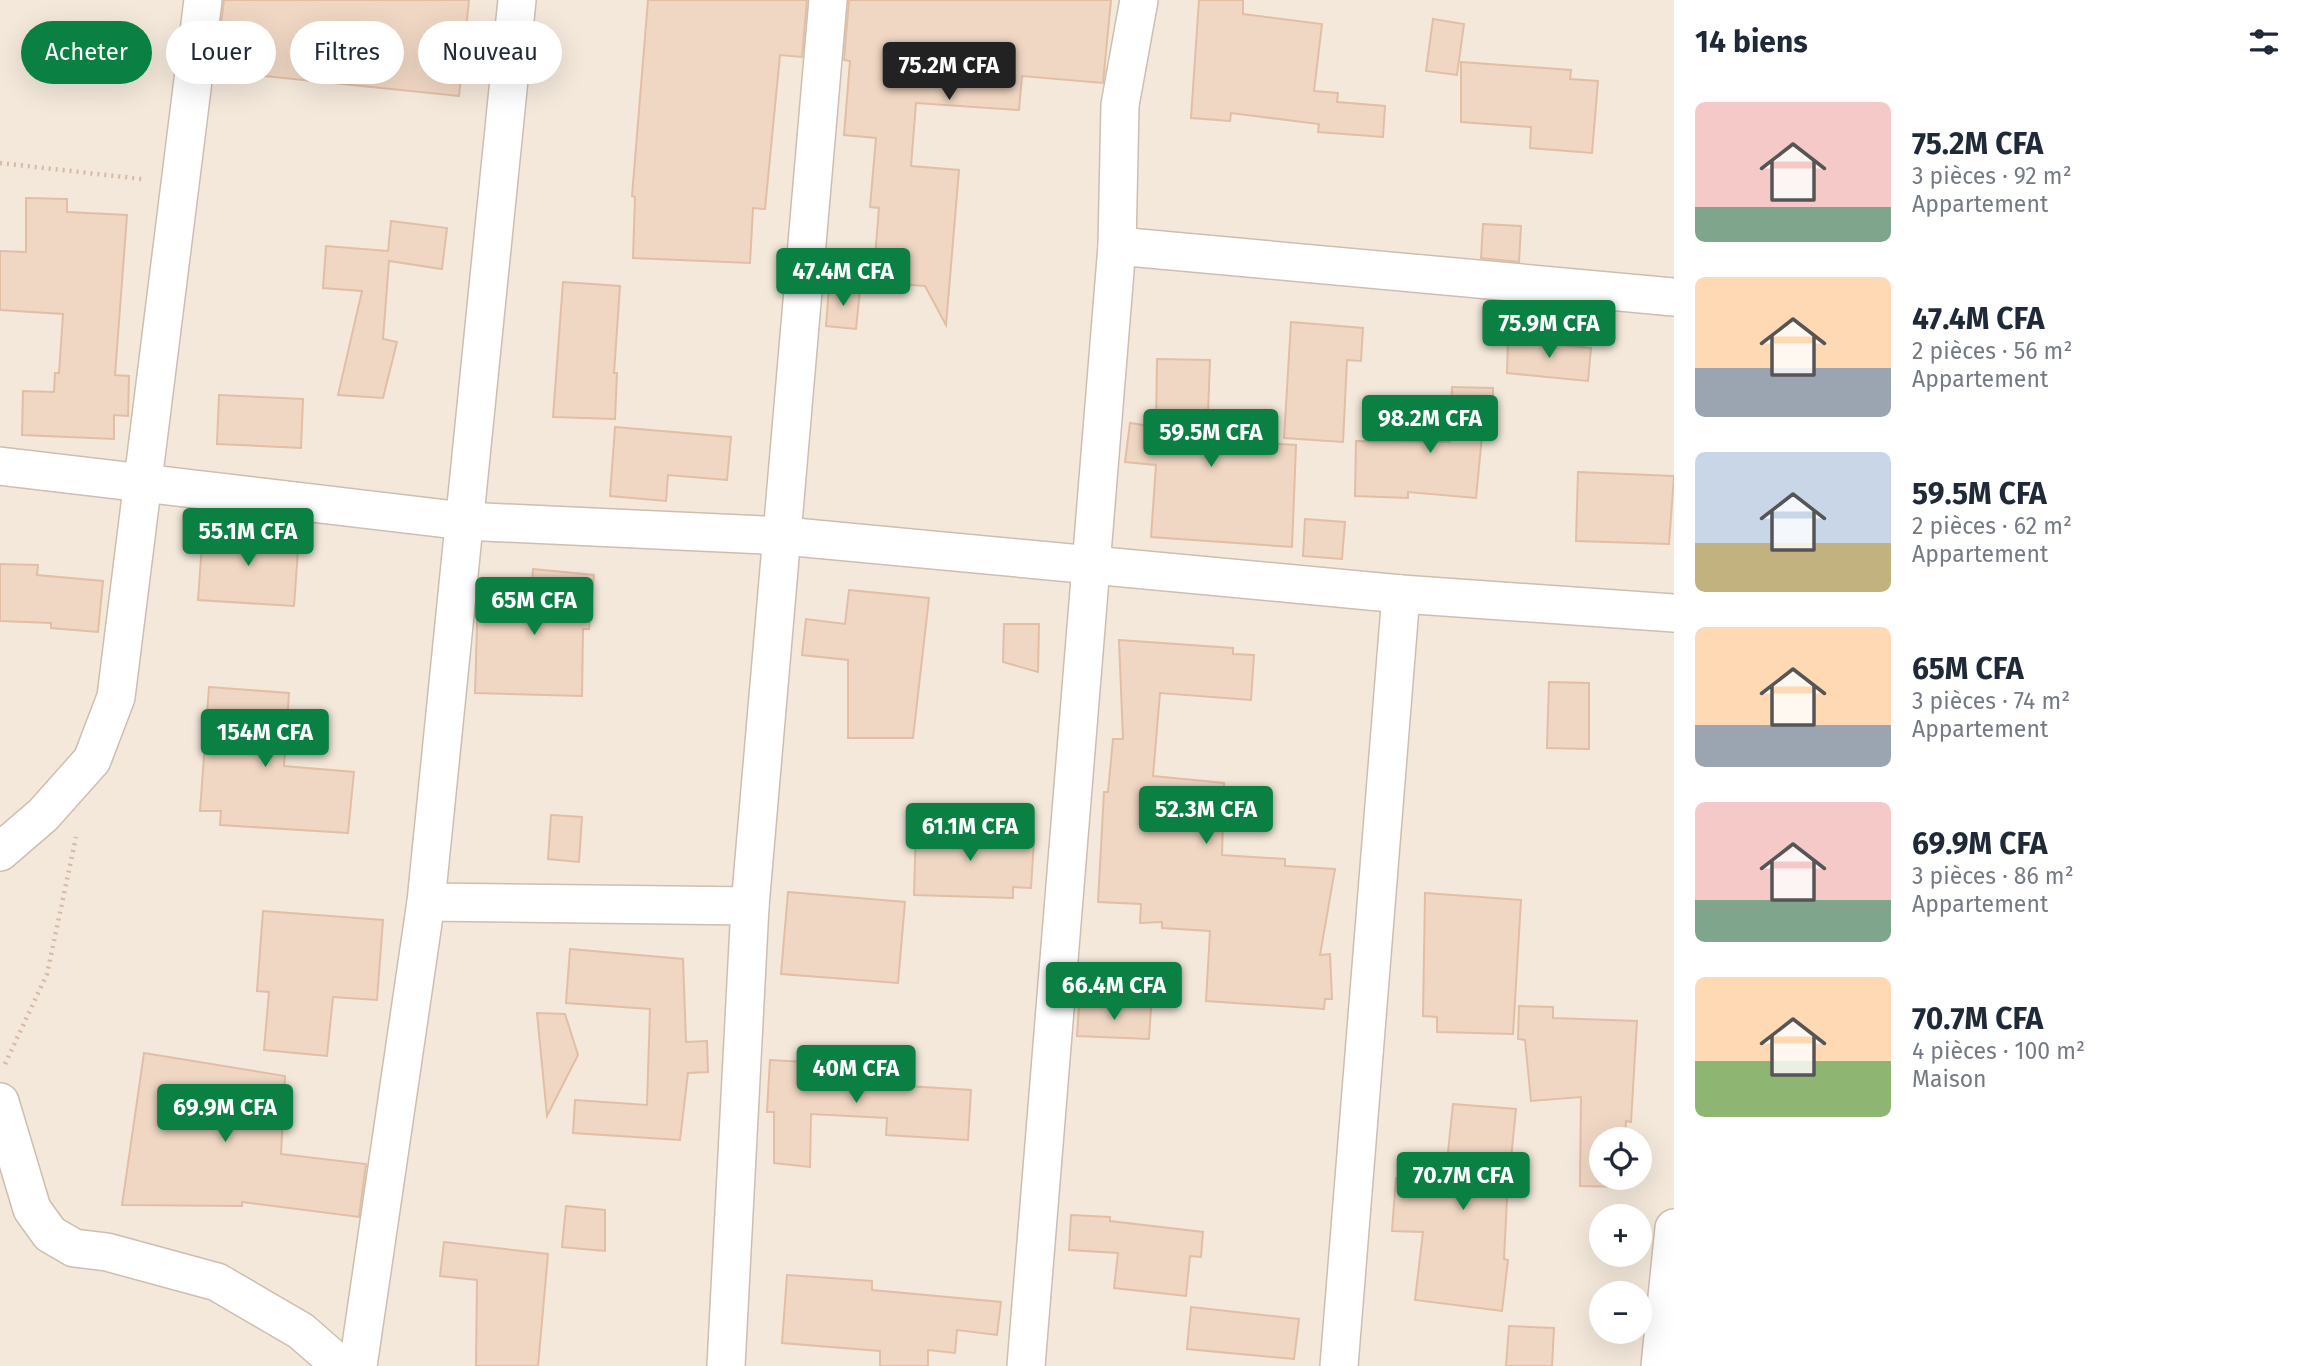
<!DOCTYPE html>
<html lang="fr">
<meta charset="utf-8">
<style>
:root{--surface:#fff;--page:#f2f2f3;--text:#1f2937;--muted:#747a83;--accent:#0b8043}
body{margin:0;font-family:"Fira Sans",sans-serif;background:var(--page);color:var(--text);height:100vh;display:flex;flex-direction:column;font-size:26px;white-space:nowrap}
*{box-sizing:border-box;margin:0}
p{font-size:23px;color:var(--muted)}
.icon{flex:none;width:38px;height:38px;fill:none;stroke:currentColor;stroke-width:2;stroke-linecap:round;stroke-linejoin:round}
.map{position:relative;flex:1;overflow:hidden}
.side{display:flex;flex-direction:column;background:var(--surface);width:630px}
.side>*{flex:none}
.hud{position:absolute;left:21px;top:21px;width:665px;height:63px;display:flex;gap:14px}
.controls{position:absolute;left:1589px;top:1127px;display:grid;gap:14px}
.controls a{display:grid;place-items:center;width:63px;height:63px;border-radius:50%;background:var(--surface);box-shadow:0 7px 28px #0002;font-size:35px}
.price{position:absolute;translate:-50% -60px;padding:0 16px;border-radius:7px;background:var(--accent);color:#fff;font-size:23px;line-height:46px;filter:drop-shadow(0 2px 4px #0008)}
.price::after{content:'';position:absolute;left:50%;top:42px;width:21px;height:16px;margin-left:-10px;background:inherit;clip-path:polygon(0 0,100% 0,50% 100%)}
.price.active{background:#222;color:#fff}
ul{padding:0;list-style:none}
li{display:flex;align-items:center;gap:21px;height:175px;padding:0 21px}
li span{display:grid;place-items:center;flex:none;width:196px;height:140px;border-radius:10px;color:#555}
li>.icon{margin-inline-start:auto}
span .icon{width:84px;height:84px;fill:#fffc;stroke-width:1}
li b{font-size:30px}
h2{display:flex;justify-content:space-between;align-items:center;height:84px;padding:0 21px;font-size:30px}
.pill{padding:0 24px;border-radius:32px;background:var(--surface);box-shadow:0 7px 28px #0002;font-size:24px;line-height:63px}
.pill.active{background:var(--accent);color:#fff}
main{display:flex;flex:1;min-height:0}
.map>svg:first-child{display:block}
.residential{fill:#f3e8da;fill-rule:evenodd}
.building{fill:#f0d7c4;stroke:#e2bea5;stroke-width:2}
.lines{fill:none;stroke-linecap:round;stroke-linejoin:round}
.minor-casing{stroke:#cebeb0;stroke-width:40}
.path{stroke:#d6baa6;stroke-width:4.5;stroke-dasharray:2 5;stroke-linecap:butt}
.minor{stroke:#fff;stroke-width:37}
</style>
<main>
<div class="map">
<svg width="1674" height="1366" viewBox="0 0 1674 1366">
<rect width="100%" height="100%" fill="#fcf6eb"/>
<!-- residential -->
<path class="residential" d="M 0,0 L 1674,0 L 1674,1366 L 0,1366 ZM 1601,1139 L 1640,1139 L 1640,1178 L 1601,1178 ZM 1601,1216 L 1640,1216 L 1640,1255 L 1601,1255 ZM 1601,1293 L 1640,1293 L 1640,1332 L 1601,1332 Z"/>
<!-- building -->
<g class="building">
<path d="M 224,0 L 469,0 L 459,96 L 215,71 Z"/>
<path d="M 648,0 L 807,0 L 802,57 L 780,55 L 765,209 L 753,208 L 750,263 L 633,258 L 635,197 L 632,196 Z"/>
<path d="M 849,0 L 1111,0 L 1103,83 L 1022,76 L 1019,110 L 916,103 L 911,166 L 959,170 L 946,325 L 925,286 L 873,282 L 879,208 L 870,207 L 876,138 L 844,135 L 850,61 L 844,60 Z"/>
<path d="M 1199,0 L 1243,0 L 1243,14 L 1322,24 L 1314,91 L 1338,93 L 1337,102 L 1385,106 L 1383,137 L 1318,132 L 1319,124 L 1231,113 L 1230,121 L 1191,118 Z"/>
<path d="M 1433,19 L 1464,24 L 1457,75 L 1426,71 Z"/>
<path d="M 1461,62 L 1571,70 L 1570,79 L 1598,81 L 1592,153 L 1530,148 L 1531,127 L 1461,122 Z"/>
<path d="M 26,198 L 67,199 L 67,212 L 127,215 L 115,375 L 129,376 L 128,416 L 114,415 L 114,439 L 22,435 L 23,391 L 54,392 L 55,373 L 59,373 L 63,314 L 0,310 L 0,251 L 26,252 Z"/>
<path d="M 391,221 L 447,228 L 442,269 L 389,261 L 383,339 L 397,342 L 383,398 L 338,395 L 362,291 L 323,288 L 326,246 L 388,251 Z"/>
<path d="M 1483,224 L 1521,226 L 1519,262 L 1481,258 Z"/>
<path d="M 563,282 L 620,286 L 614,373 L 617,373 L 615,419 L 553,417 Z"/>
<path d="M 829,287 L 860,290 L 856,329 L 826,326 Z"/>
<path d="M 1291,322 L 1363,328 L 1361,361 L 1347,360 L 1343,442 L 1284,438 Z"/>
<path d="M 1508,340 L 1591,348 L 1588,381 L 1507,373 Z"/>
<path d="M 1157,359 L 1210,360 L 1207,440 L 1296,445 L 1292,547 L 1151,537 L 1156,465 L 1125,462 L 1130,423 L 1156,427 Z"/>
<path d="M 1452,387 L 1493,388 L 1492,436 L 1482,436 L 1476,498 L 1408,492 L 1408,498 L 1355,496 L 1356,441 L 1450,442 Z"/>
<path d="M 219,395 L 303,399 L 301,448 L 217,444 Z"/>
<path d="M 615,427 L 731,437 L 727,480 L 668,475 L 666,501 L 610,496 Z"/>
<path d="M 1578,472 L 1674,476 L 1669,544 L 1576,541 Z"/>
<path d="M 1305,519 L 1345,522 L 1342,559 L 1303,556 Z"/>
<path d="M 203,530 L 299,536 L 294,606 L 198,600 Z"/>
<path d="M 0,564 L 38,565 L 37,575 L 103,581 L 98,632 L 51,628 L 51,623 L 0,621 Z"/>
<path d="M 533,569 L 594,575 L 589,629 L 583,629 L 582,696 L 475,693 L 478,592 L 531,596 Z"/>
<path d="M 849,590 L 929,598 L 913,738 L 848,738 L 848,660 L 802,655 L 806,619 L 845,624 Z"/>
<path d="M 1004,624 L 1039,624 L 1038,672 L 1003,662 Z"/>
<path d="M 1119,640 L 1233,648 L 1233,654 L 1254,655 L 1251,700 L 1160,693 L 1153,776 L 1224,783 L 1222,855 L 1285,859 L 1285,866 L 1335,869 L 1320,955 L 1330,954 L 1332,999 L 1325,999 L 1324,1009 L 1206,1001 L 1210,931 L 1162,928 L 1162,922 L 1140,923 L 1141,904 L 1098,902 L 1104,792 L 1108,792 L 1113,739 L 1123,739 Z"/>
<path d="M 1549,682 L 1589,683 L 1589,749 L 1547,748 Z"/>
<path d="M 209,687 L 289,693 L 284,766 L 354,772 L 348,833 L 220,825 L 221,811 L 200,811 Z"/>
<path d="M 551,815 L 582,817 L 579,862 L 548,859 Z"/>
<path d="M 916,826 L 987,828 L 986,837 L 1034,840 L 1031,888 L 1013,887 L 1013,898 L 914,895 Z"/>
<path d="M 788,892 L 905,902 L 898,983 L 781,974 Z"/>
<path d="M 1425,893 L 1521,900 L 1513,1034 L 1437,1032 L 1437,1017 L 1423,1016 Z"/>
<path d="M 263,911 L 383,920 L 377,1000 L 333,997 L 327,1056 L 264,1050 L 269,992 L 257,991 Z"/>
<path d="M 570,949 L 683,959 L 686,1042 L 707,1041 L 708,1072 L 688,1073 L 680,1140 L 573,1133 L 575,1100 L 647,1105 L 650,1009 L 566,1003 Z"/>
<path d="M 1079,1006 L 1151,1007 L 1149,1039 L 1077,1036 Z"/>
<path d="M 1519,1006 L 1553,1007 L 1553,1018 L 1637,1021 L 1631,1122 L 1626,1121 L 1625,1139 L 1601,1139 L 1601,1178 L 1625,1178 L 1625,1187 L 1580,1186 L 1581,1097 L 1531,1101 L 1525,1040 L 1518,1039 Z"/>
<path d="M 537,1013 L 565,1014 L 578,1055 L 547,1116 Z"/>
<path d="M 144,1053 L 285,1076 L 281,1154 L 366,1164 L 359,1217 L 242,1202 L 242,1206 L 122,1205 Z"/>
<path d="M 770,1060 L 876,1066 L 875,1084 L 971,1090 L 968,1140 L 886,1135 L 887,1118 L 811,1114 L 810,1167 L 774,1163 L 774,1112 L 767,1112 Z"/>
<path d="M 1453,1104 L 1516,1109 L 1507,1198 L 1504,1259 L 1508,1260 L 1502,1311 L 1415,1300 L 1423,1232 L 1392,1231 L 1396,1178 L 1445,1181 Z"/>
<path d="M 566,1206 L 605,1210 L 605,1251 L 562,1247 Z"/>
<path d="M 1071,1215 L 1110,1217 L 1110,1221 L 1203,1232 L 1201,1257 L 1190,1256 L 1186,1296 L 1114,1288 L 1118,1253 L 1069,1250 Z"/>
<path d="M 444,1242 L 548,1254 L 538,1366 L 476,1366 L 477,1280 L 440,1276 Z"/>
<path d="M 787,1275 L 872,1281 L 872,1290 L 1001,1302 L 997,1335 L 957,1330 L 955,1353 L 928,1350 L 928,1366 L 880,1366 L 880,1351 L 782,1343 Z"/>
<path d="M 1191,1307 L 1299,1319 L 1294,1359 L 1187,1349 Z"/>
<path d="M 1509,1326 L 1554,1328 L 1552,1366 L 1506,1366 Z"/>
</g>
<g class="lines">
<defs>
<g id="minor">
<path d="M 1117,246 L 1674,297"/>
<path d="M 0,466 L 464,521 L 784,536 L 1401,594 L 1674,613"/>
<path d="M 0,852 L 43,815 L 92,760 L 116,697 L 203,0"/>
<path d="M 426,902 L 750,906"/>
<path d="M 0,1102 L 32,1209 L 50,1234 L 74,1248 L 107,1252 L 217,1282 L 301,1331 L 341,1366"/>
<path d="M 358,1366 L 426,902 L 517,0"/>
<path d="M 726,1366 L 750,906 L 828,0"/>
<path d="M 1026,1366 L 1117,246 L 1120,105 L 1139,0"/>
<path d="M 1339,1366 L 1401,594"/>
<path d="M 1660,1366 L 1674,1228"/>
</g>
</defs>
<!-- minor casing -->
<use href="#minor" class="minor-casing"/>
<!-- path -->
<g class="path">
<path d="M 0,163 L 142,179"/>
<path d="M 5,1064 L 47,974 L 76,837"/>
</g>
<!-- minor -->
<use href="#minor" class="minor"/>
</g>
</svg>
<div class="controls">
<a><svg class="icon" aria-label="locate" viewBox="0 0 24 24"><circle cx="12" cy="12" r="6"/><path d="M12 2v4M12 18v4M2 12h4M18 12h4"/></svg></a>
<a>+</a>
<a>−</a>
</div>
<b class="price active" style="left:949px;top:102px">75.2M CFA</b>
<b class="price" style="left:843px;top:308px">47.4M CFA</b>
<b class="price" style="left:1549px;top:360px">75.9M CFA</b>
<b class="price" style="left:1430px;top:455px">98.2M CFA</b>
<b class="price" style="left:1211px;top:469px">59.5M CFA</b>
<b class="price" style="left:248px;top:568px">55.1M CFA</b>
<b class="price" style="left:534px;top:637px">65M CFA</b>
<b class="price" style="left:265px;top:769px">154M CFA</b>
<b class="price" style="left:1206px;top:846px">52.3M CFA</b>
<b class="price" style="left:970px;top:863px">61.1M CFA</b>
<b class="price" style="left:1114px;top:1022px">66.4M CFA</b>
<b class="price" style="left:856px;top:1105px">40M CFA</b>
<b class="price" style="left:225px;top:1144px">69.9M CFA</b>
<b class="price" style="left:1463px;top:1212px">70.7M CFA</b>
<div class="hud">
<a class="pill active">Acheter</a>
<a class="pill">Louer</a>
<a class="pill">Filtres</a>
<a class="pill">Nouveau</a>
</div>
</div>
<section class="side">
<h2>14 biens<svg class="icon" aria-label="filters" viewBox="0 0 24 24"><path d="M4 7h16M4 17h16"/><circle cx="9" cy="7" r="2"/><circle cx="15" cy="17" r="2"/></svg></h2>
<ul>
<li><span style="background:linear-gradient(#f6c9c9 75%,#7fa58c 0)"><svg class="icon" aria-label="home" viewBox="0 0 24 24"><path d="M3 11l9-7 9 7M6 9v11h12V9"/></svg></span><div><b>75.2M CFA</b><p>3 pièces · 92 m²</p><p>Appartement</p></div></li>
<li><span style="background:linear-gradient(#ffd9b3 65%,#9aa5b1 0)"><svg class="icon" aria-label="home" viewBox="0 0 24 24"><path d="M3 11l9-7 9 7M6 9v11h12V9"/></svg></span><div><b>47.4M CFA</b><p>2 pièces · 56 m²</p><p>Appartement</p></div></li>
<li><span style="background:linear-gradient(#c9d6e8 65%,#c2b280 0)"><svg class="icon" aria-label="home" viewBox="0 0 24 24"><path d="M3 11l9-7 9 7M6 9v11h12V9"/></svg></span><div><b>59.5M CFA</b><p>2 pièces · 62 m²</p><p>Appartement</p></div></li>
<li><span style="background:linear-gradient(#ffd9b3 70%,#9aa5b1 0)"><svg class="icon" aria-label="home" viewBox="0 0 24 24"><path d="M3 11l9-7 9 7M6 9v11h12V9"/></svg></span><div><b>65M CFA</b><p>3 pièces · 74 m²</p><p>Appartement</p></div></li>
<li><span style="background:linear-gradient(#f6c9c9 70%,#7fa58c 0)"><svg class="icon" aria-label="home" viewBox="0 0 24 24"><path d="M3 11l9-7 9 7M6 9v11h12V9"/></svg></span><div><b>69.9M CFA</b><p>3 pièces · 86 m²</p><p>Appartement</p></div></li>
<li><span style="background:linear-gradient(#ffd9b3 60%,#8fb573 0)"><svg class="icon" aria-label="home" viewBox="0 0 24 24"><path d="M3 11l9-7 9 7M6 9v11h12V9"/></svg></span><div><b>70.7M CFA</b><p>4 pièces · 100 m²</p><p>Maison</p></div></li>
</ul>
</section>
</main>
